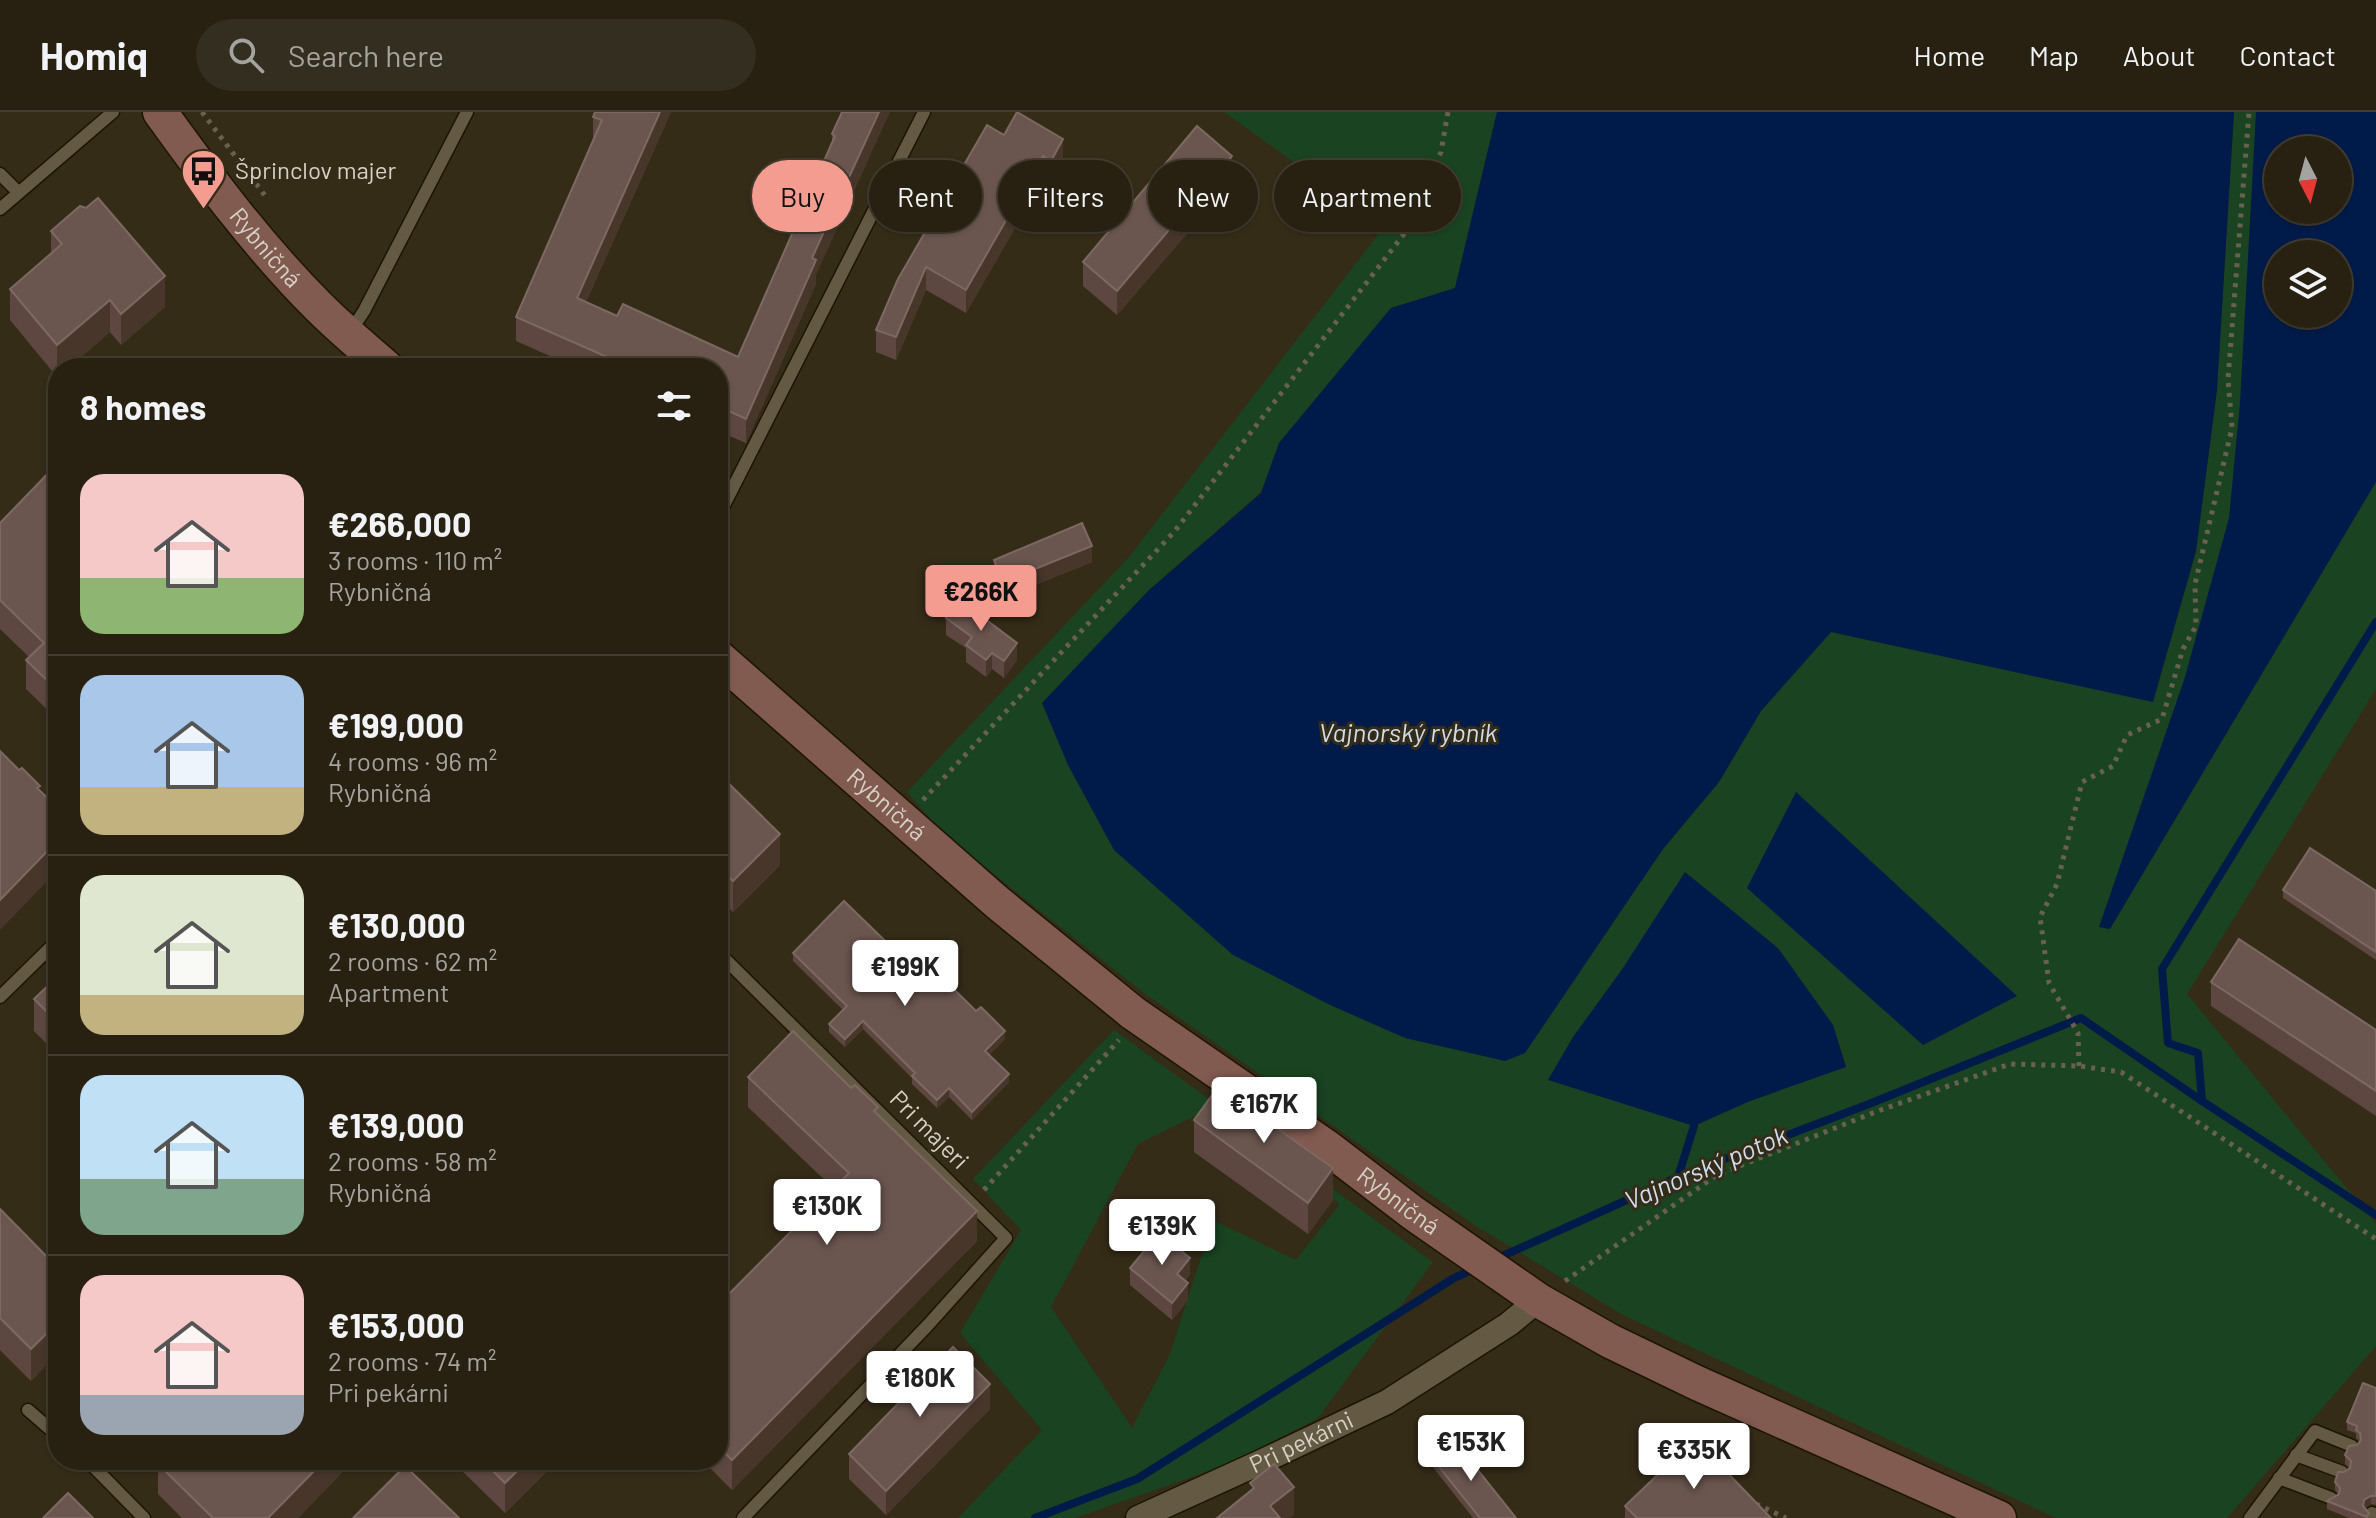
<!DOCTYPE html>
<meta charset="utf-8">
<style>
:root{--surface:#282112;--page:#342e20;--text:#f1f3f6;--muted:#a5a39f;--line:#443e32;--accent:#f59c91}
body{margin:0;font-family:Barlow,sans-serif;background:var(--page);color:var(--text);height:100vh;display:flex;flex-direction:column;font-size:30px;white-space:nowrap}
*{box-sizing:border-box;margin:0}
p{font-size:26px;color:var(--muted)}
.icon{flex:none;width:44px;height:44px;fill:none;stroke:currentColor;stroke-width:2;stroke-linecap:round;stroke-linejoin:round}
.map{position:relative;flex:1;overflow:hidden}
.details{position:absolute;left:48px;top:246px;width:680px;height:1112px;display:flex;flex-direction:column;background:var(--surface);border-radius:32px;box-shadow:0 2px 6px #0004,0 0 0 2px var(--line)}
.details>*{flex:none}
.hud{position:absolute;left:752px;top:48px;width:760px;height:72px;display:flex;gap:16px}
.needle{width:52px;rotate:174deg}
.buttons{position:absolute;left:2264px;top:24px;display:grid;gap:16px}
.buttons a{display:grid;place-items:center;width:88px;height:88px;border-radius:50%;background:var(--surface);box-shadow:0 2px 6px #0004,0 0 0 2px var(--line);font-size:40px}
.price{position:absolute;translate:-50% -68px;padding:0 18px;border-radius:8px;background:#fff;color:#222;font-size:26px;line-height:52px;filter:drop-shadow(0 2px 4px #0008)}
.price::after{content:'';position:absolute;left:50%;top:48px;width:24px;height:18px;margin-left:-12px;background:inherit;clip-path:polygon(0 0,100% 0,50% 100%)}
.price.on{background:var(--accent);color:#111}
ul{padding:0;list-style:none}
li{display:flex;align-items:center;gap:24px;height:200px;padding:0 32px}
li+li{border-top:2px solid var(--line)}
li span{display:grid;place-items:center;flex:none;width:224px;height:160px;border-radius:24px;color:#555}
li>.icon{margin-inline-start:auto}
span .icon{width:96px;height:96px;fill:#fffc;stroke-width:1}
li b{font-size:34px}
h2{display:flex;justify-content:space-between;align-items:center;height:96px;padding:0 32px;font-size:34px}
.chip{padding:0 28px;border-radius:36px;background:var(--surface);box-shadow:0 2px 6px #0004,0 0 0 2px var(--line);font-size:28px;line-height:72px}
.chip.on{background:var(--accent);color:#111}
header{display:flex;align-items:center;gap:48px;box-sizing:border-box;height:112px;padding:0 40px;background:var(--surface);border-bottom:2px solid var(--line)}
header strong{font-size:38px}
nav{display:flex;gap:44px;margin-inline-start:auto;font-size:28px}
.search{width:560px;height:72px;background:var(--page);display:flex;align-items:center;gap:20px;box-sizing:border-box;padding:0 28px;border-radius:44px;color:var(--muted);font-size:30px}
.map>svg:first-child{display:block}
.green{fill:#1a4322;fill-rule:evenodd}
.water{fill:#001b49;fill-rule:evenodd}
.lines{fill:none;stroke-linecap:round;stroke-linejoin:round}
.stream{stroke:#001b49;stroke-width:8}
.service-casing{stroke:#1d1402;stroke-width:15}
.minor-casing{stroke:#1d1402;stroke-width:27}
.secondary-casing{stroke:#1d1402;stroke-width:37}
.path{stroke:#69614f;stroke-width:5;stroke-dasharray:4 6;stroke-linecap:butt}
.service{stroke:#645a44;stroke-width:12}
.minor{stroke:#645a44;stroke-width:24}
.secondary{stroke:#815a50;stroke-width:34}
.wall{fill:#5e4741}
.shaded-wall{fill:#48362b}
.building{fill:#6b564f;stroke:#7c6962;stroke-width:2}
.labels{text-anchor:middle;stroke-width:6;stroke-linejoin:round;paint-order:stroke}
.poi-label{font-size:24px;fill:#d7d1c5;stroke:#352c18;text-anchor:start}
.street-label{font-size:24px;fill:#d7d1c5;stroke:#352c18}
.water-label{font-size:26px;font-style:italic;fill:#cfdcee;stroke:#352c18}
</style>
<header>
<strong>Homiq</strong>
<div class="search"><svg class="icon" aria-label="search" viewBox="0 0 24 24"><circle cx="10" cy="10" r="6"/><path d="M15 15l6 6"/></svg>Search here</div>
<nav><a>Home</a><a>Map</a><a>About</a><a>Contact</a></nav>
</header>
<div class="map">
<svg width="2376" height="1406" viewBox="0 0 2376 1406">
<rect width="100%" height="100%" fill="#352c18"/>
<!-- green -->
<g class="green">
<path d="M 1224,0 L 1497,0 L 1455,176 L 1391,196 L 1279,331 L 1261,380 L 1148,479 L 1663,737 L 1719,670 L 1761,599 L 1831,520 L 2153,589 L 2196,439 L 2217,278 L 2234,0 L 2376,0 L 2376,577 L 2187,882 L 2376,1112 L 2376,1234 L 2227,1406 L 2056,1406 L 1623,1203 L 1476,1114 L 1144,881 L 944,723 L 907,680 L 1129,445 L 1384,115 ZM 2278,38 L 2338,38 L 2338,98 L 2278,98 ZM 2278,142 L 2338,142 L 2338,202 L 2278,202 ZM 1621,859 L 1833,913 L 1846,954 L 1750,989 L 1624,991 L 1549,968 L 1573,925 Z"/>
<path d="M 1114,918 L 1433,1150 L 1317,1307 L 1226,1353 L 1075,1406 L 958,1406 L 1042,1318 L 960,1221 L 1021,1118 L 973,1067 ZM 1205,999 L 1340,1092 L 1296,1148 L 1213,1108 L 1170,1242 L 1132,1316 L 1051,1195 L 1138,1032 Z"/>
</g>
<!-- water -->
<g class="water">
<path d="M 1497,0 L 2234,0 L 2217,278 L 2196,439 L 2153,590 L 1831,520 L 1761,599 L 1719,670 L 1663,737 L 1525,941 L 1505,949 L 1405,926 L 1328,892 L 1233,843 L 1114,738 L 1068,653 L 1042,591 L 1148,479 L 1261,381 L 1279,331 L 1391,196 L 1455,176 Z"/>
<path d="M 2256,0 L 2376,0 L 2376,370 L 2110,817 L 2099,815 L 2185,565 L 2229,406 L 2240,291 ZM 2338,38 L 2338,98 L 2278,98 L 2278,38 ZM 2338,142 L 2338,202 L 2278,202 L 2278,142 Z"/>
<path d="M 1796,680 L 2017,884 L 1923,933 L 1747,776 Z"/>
<path d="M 1685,760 L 1778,836 L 1833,913 L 1846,955 L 1750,989 L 1694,1014 L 1548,968 L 1573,925 L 1621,859 Z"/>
</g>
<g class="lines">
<!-- stream -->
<g class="stream">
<path d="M 2202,989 L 2198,941 L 2168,931 L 2162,857 L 2376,510"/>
<path d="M 1678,1065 L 1694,1014"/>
<path d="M 1496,1147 L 1678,1065 L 1869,992 L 2081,906 L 2202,989 L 2376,1103"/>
<path d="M 1035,1406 L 1137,1367 L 1454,1166 L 1476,1156"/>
</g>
<defs>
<g id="service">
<path d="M 0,62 L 18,80"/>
<path d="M 0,97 L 113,0"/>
<path d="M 350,220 L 364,199 L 467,0"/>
<path d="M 718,405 L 924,0"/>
<path d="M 718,840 L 1006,1126 L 928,1213 L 743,1406"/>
<path d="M 0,885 L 58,828"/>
<path d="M 28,1298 L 58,1324"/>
<path d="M 2296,1343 L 2342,1360"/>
<path d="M 87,1348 L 144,1406"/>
<path d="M 2279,1366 L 2331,1386"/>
<path d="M 2372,1401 L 2376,1403"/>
<path d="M 2250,1406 L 2315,1319 L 2352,1334"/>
</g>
<g id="minor">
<path id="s1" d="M 1138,1406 L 1261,1350 L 1387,1290 L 1509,1212 L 1538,1188"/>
</g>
<g id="secondary">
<path id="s2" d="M 160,0 C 209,68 259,135 319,195 C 340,216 364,236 387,256"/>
<path id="s3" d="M 718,545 L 998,791 L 1133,901 L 1328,1036 L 1413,1101 L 1538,1188 L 1610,1229 L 1697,1271 L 1999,1406"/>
</g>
</defs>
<!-- service casing -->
<use href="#service" class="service-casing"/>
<!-- minor casing -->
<use href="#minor" class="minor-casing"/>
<!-- secondary casing -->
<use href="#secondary" class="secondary-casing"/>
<!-- path -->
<g class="path">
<path d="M 202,0 L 266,85"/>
<path d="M 923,688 L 1174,420 L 1404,122 L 1441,40 L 1448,0"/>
<path d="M 2079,954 L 2078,921 L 2049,871 L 2040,805 L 2057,772 L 2082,670 L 2113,654 L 2127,623 L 2162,607 L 2183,537 L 2196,514 L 2195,472 L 2232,316 L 2228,267 L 2249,0"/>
<path d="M 984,1078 L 1119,928"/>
<path d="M 1565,1169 L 1717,1063 L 1878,999 L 2010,952 L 2079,954 L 2121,960 L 2376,1127"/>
<path d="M 1756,1392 L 1786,1406"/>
</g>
<!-- service -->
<use href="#service" class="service"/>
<!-- minor -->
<use href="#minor" class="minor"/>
<!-- secondary -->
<use href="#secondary" class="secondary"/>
</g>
<!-- wall -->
<g class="wall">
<path d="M 595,0 L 671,0 L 586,190 L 617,204 L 738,245 L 832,31 L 832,22 L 842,0 L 816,163 L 816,172 L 746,331 L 718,319 L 718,256 L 577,256 L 516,229 L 516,205 L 593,28 L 593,5 Z"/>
<path d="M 1004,23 L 1063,50 L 1051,72 L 1043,67 L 966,201 L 926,178 L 896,248 L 876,240 L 876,218 Z"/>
<path d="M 1232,69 L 1117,203 L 1083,174 L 1083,150 Z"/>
<path d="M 51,119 L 165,195 L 121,233 L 110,220 L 68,256 L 58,256 L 57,265 L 10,208 L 10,177 L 51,142 Z"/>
<path d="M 58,351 L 58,608 L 26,577 L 26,548 L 29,545 L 0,517 L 0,411 Z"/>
<path d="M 994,448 L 1092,450 L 1003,486 L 994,465 Z"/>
<path d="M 946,506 L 1017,548 L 1004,566 L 992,557 L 986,565 L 966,550 L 966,536 L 946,523 Z"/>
<path d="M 718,661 L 780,753 L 733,800 L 718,786 Z"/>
<path d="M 2283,778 L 2376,779 L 2376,848 L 2283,786 Z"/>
<path d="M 793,841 L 913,856 L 1005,927 L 989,943 L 1009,970 L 972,1008 L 949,985 L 937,996 L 912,972 L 912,966 L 863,917 L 845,935 L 829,920 L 829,912 L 843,898 L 793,849 Z"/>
<path d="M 58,864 L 58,943 L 34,919 L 34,887 Z"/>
<path d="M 2211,870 L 2376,918 L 2376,1004 L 2211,894 Z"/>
<path d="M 748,965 L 878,1002 L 977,1129 L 732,1378 L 702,1348 L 718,1348 L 718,1191 L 719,1192 L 833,1076 L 748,995 Z"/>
<path d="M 1194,1008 L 1333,1088 L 1308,1122 L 1194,1040 Z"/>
<path d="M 0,1097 L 58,1156 L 58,1241 L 31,1269 L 0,1238 Z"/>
<path d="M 1130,1156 L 1190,1162 L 1185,1169 L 1188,1188 L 1172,1208 L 1130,1173 Z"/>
<path d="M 2376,1276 L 2376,1393 L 2371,1392 L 2365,1396 L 2369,1406 L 2349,1406 L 2327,1397 L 2327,1389 L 2338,1382 L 2335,1378 L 2335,1370 L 2349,1356 L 2345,1352 L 2345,1343 L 2360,1330 L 2356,1326 L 2356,1321 L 2347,1318 L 2347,1310 Z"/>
<path d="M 990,1297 L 886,1403 L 849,1367 L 849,1342 Z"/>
<path d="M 1432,1346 L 1516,1406 L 1473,1406 L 1432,1354 Z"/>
<path d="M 161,1348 L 354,1348 L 298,1406 L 182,1406 L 158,1382 L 158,1352 Z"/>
<path d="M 451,1348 L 558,1348 L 505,1401 Z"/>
<path d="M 1625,1394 L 1771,1406 L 1625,1406 Z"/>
</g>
<!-- shaded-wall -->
<g class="shaded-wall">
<path d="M 660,0 L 671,0 L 577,210 L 577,186 Z"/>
<path d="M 879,0 L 890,0 L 816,163 L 816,172 L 746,331 L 746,307 L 812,146 Z"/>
<path d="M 1063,27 L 1063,50 L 1051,72 L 1051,49 Z"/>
<path d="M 1043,44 L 1043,67 L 966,201 L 966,178 Z"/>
<path d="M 1232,44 L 1232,69 L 1117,203 L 1117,179 Z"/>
<path d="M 926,155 L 926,178 L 896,248 L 896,225 Z"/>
<path d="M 165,164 L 165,195 L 121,233 L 121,202 Z"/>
<path d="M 110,188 L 110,220 L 68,256 L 58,256 L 57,265 L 57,233 Z"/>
<path d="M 1092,434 L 1092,450 L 1003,486 L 1003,470 Z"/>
<path d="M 1017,531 L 1017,548 L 1004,566 L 1004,549 Z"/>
<path d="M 992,541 L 992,557 L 986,565 L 986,548 Z"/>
<path d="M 780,722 L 780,753 L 733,800 L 733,769 Z"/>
<path d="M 58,728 L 58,758 L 0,818 L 0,788 Z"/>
<path d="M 863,909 L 863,917 L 845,935 L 845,927 Z"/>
<path d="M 1005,919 L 1005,927 L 985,948 L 985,939 Z"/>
<path d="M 1009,962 L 1009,970 L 972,1008 L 972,1000 Z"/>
<path d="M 949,976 L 949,985 L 937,996 L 937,988 Z"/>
<path d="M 1333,1056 L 1333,1088 L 1308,1122 L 1308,1091 Z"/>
<path d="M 977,1099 L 977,1129 L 732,1378 L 732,1348 Z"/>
<path d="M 1190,1146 L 1190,1162 L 1177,1179 L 1177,1162 Z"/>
<path d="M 1188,1171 L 1188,1188 L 1172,1208 L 1172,1191 Z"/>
<path d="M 58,1210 L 58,1241 L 31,1269 L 31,1237 Z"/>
<path d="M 990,1272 L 990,1297 L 886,1403 L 886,1379 Z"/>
<path d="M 325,1348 L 354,1348 L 298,1406 L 268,1406 Z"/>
<path d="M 528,1348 L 558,1348 L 505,1401 L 505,1371 Z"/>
<path d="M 1294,1375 L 1294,1403 L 1290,1406 L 1270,1406 L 1270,1394 Z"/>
<path d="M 2371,1384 L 2371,1392 L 2364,1396 L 2363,1394 L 2364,1388 Z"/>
</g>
<!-- building -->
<g class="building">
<path d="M 595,0 L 660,0 L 577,186 L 617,204 L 623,192 L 738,245 L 835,24 L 832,22 L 842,0 L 879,0 L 812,146 L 816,148 L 746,307 L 718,294 L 718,256 L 632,256 L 516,205 L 602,8 L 593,5 Z"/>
<path d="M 1017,0 L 1063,27 L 1051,49 L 1043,44 L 966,178 L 926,155 L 896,225 L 876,218 L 898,167 L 987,13 L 1004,23 Z"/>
<path d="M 1197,14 L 1232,44 L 1117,179 L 1083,150 Z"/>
<path d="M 98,86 L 165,164 L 121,202 L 110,188 L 57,233 L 10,177 L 62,132 L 51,119 L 80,94 L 86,96 Z"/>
<path d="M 58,351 L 58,579 L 26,548 L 44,531 L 0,488 L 0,411 Z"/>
<path d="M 1082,411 L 1092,434 L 1003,470 L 994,448 Z"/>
<path d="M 960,488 L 1017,531 L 1004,549 L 992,541 L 986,548 L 966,533 L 972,525 L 946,506 Z"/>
<path d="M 0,639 L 19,658 L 22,656 L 40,674 L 37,676 L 58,696 L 58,728 L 0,788 Z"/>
<path d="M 718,661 L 780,722 L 733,769 L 718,754 Z"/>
<path d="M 2310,736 L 2376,779 L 2376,840 L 2283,778 Z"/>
<path d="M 844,789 L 913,856 L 923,847 L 976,899 L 981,895 L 1005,919 L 985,939 L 1009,962 L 972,1000 L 949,976 L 937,988 L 912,964 L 915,961 L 863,909 L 845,927 L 829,912 L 847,894 L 793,841 Z"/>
<path d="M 2239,827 L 2376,918 L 2376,979 L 2211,870 Z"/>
<path d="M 58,864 L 58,911 L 34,887 Z"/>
<path d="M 793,919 L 851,976 L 855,973 L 878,995 L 874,999 L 977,1099 L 732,1348 L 718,1334 L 718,1191 L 719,1192 L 849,1061 L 748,965 Z"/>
<path d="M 1218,975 L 1333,1056 L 1308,1091 L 1194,1008 Z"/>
<path d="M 0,1097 L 58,1156 L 58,1210 L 31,1237 L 0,1206 Z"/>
<path d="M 1159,1121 L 1190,1146 L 1177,1162 L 1188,1171 L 1172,1191 L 1130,1156 Z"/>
<path d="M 953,1235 L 990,1272 L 886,1379 L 849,1342 Z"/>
<path d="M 2363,1271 L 2376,1276 L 2376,1384 L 2371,1384 L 2364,1388 L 2363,1394 L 2369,1401 L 2367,1405 L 2327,1389 L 2339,1382 L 2340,1376 L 2335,1370 L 2338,1360 L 2344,1360 L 2350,1356 L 2351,1349 L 2345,1343 L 2349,1334 L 2357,1333 L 2361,1328 L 2360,1321 L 2356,1318 L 2357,1314 L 2347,1310 Z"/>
<path d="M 1695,1327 L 1771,1406 L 1637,1406 L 1625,1394 Z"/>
<path d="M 1454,1328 L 1516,1406 L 1480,1406 L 1432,1346 Z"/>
<path d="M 161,1348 L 325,1348 L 268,1406 L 213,1406 L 158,1352 Z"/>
<path d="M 482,1348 L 528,1348 L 505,1371 Z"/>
<path d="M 1274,1352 L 1294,1375 L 1270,1394 L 1280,1406 L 1217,1406 L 1254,1376 L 1250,1371 Z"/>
<path d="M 405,1354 L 459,1406 L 353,1406 Z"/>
<path d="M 68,1381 L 93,1406 L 43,1406 Z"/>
</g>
<!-- icons -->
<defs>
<symbol id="bus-pin" viewBox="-11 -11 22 30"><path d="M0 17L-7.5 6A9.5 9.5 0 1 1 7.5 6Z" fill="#f59c91" stroke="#352c18"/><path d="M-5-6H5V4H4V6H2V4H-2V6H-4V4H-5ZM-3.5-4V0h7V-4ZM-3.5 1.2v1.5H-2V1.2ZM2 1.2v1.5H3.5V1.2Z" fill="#111"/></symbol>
</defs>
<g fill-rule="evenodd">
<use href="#bus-pin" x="178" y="34" width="51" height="69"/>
</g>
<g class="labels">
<!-- poi labels -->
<g class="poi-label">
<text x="235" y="67">Šprinclov majer</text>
</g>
<!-- street labels -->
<g class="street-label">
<text dy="8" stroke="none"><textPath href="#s2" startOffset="172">Rybničná</textPath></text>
<text dy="8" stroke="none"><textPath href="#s3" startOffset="224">Rybničná</textPath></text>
<text transform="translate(929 1018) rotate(45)" y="8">Pri majeri</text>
<text dy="8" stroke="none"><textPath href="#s3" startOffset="872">Rybničná</textPath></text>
<text dy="8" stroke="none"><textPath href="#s1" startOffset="180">Pri pekárni</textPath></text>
</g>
<!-- water labels -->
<g class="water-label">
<text x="1408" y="630">Vajnorský rybník</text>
<text transform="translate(1706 1056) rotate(-23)" y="9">Vajnorský potok</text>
</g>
</g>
</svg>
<div class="buttons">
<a><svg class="needle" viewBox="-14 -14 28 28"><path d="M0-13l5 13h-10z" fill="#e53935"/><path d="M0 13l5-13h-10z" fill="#a5a39f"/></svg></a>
<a><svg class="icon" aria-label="layers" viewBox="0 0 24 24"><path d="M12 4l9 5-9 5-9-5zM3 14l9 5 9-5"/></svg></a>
</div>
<b class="price on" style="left:981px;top:521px">€266K</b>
<b class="price" style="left:905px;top:896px">€199K</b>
<b class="price" style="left:1264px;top:1033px">€167K</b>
<b class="price" style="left:827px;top:1135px">€130K</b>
<b class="price" style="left:1162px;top:1155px">€139K</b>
<b class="price" style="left:920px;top:1307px">€180K</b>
<b class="price" style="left:1471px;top:1371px">€153K</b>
<b class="price" style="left:1694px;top:1379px">€335K</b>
<div class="hud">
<a class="chip on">Buy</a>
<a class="chip">Rent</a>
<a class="chip">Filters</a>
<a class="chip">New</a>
<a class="chip">Apartment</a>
</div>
<section class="details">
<h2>8 homes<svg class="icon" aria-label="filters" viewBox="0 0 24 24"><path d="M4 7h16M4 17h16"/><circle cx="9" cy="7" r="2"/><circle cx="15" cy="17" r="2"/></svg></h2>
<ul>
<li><span style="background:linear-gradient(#f6c9c9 65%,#8fb573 0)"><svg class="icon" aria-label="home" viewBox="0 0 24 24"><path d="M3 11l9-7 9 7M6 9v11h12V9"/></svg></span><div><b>€266,000</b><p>3 rooms · 110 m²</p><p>Rybničná</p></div></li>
<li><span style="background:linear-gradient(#a9c7e8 70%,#c2b280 0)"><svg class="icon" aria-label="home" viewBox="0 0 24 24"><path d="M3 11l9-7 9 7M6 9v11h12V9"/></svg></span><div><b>€199,000</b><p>4 rooms · 96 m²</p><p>Rybničná</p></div></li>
<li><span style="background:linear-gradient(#dfe7d0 75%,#c2b280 0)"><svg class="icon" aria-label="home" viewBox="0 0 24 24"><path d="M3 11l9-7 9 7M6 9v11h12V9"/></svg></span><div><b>€130,000</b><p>2 rooms · 62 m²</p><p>Apartment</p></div></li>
<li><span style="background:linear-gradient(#bfe0f5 65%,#7fa58c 0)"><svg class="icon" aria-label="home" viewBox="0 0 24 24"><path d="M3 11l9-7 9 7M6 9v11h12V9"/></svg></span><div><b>€139,000</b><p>2 rooms · 58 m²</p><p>Rybničná</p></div></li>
<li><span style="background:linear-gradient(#f6c9c9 75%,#9aa5b1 0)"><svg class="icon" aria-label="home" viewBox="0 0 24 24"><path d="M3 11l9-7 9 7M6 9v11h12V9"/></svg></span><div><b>€153,000</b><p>2 rooms · 74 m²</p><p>Pri pekárni</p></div></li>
</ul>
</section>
</div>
